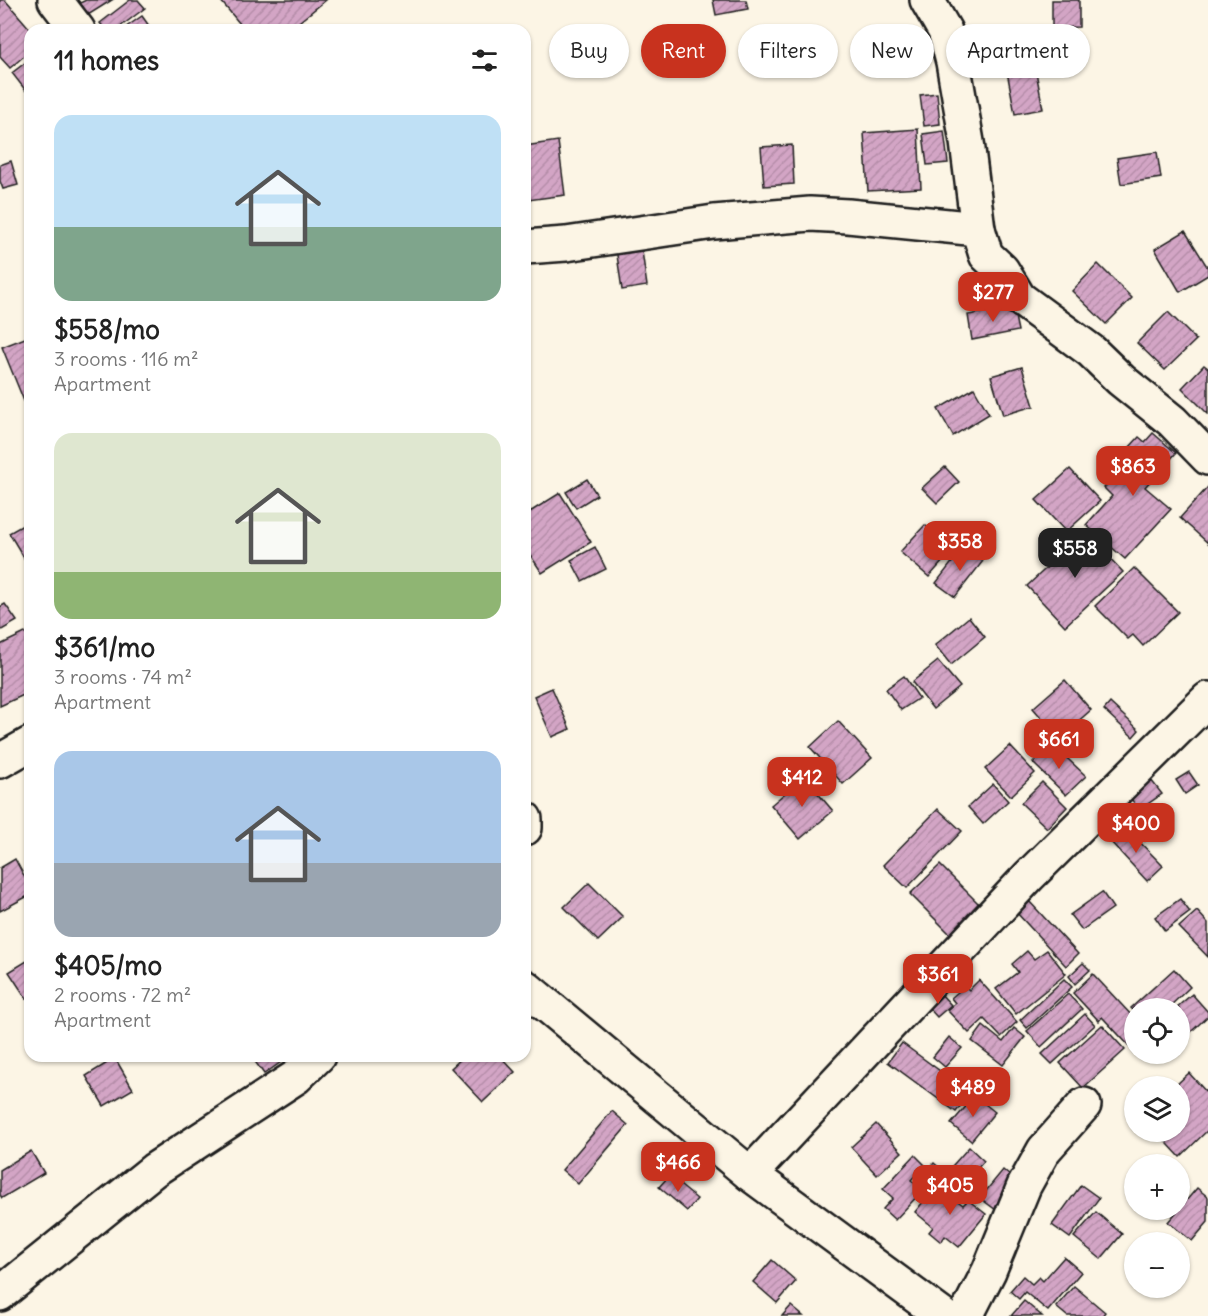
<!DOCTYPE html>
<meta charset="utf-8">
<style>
:root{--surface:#fff;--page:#f6f6f6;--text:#222;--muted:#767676;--accent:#c8321e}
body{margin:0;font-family:Delius,sans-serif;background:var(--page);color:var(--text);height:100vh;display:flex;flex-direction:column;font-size:22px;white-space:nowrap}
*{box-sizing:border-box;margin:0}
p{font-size:20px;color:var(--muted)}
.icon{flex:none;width:33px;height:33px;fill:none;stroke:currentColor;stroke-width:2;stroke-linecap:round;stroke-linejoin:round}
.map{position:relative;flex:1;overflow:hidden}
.sheet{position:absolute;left:24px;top:24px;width:507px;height:1038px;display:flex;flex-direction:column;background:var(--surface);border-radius:18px;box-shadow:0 2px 4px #0004}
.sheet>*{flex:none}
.hud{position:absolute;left:549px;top:24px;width:568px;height:54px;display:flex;gap:12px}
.fabs{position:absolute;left:1124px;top:998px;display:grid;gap:12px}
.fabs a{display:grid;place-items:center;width:66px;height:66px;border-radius:50%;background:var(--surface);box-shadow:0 2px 4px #0004;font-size:30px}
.price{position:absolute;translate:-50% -51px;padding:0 14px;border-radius:12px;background:var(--accent);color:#fff;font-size:20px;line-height:39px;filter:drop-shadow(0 2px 3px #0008)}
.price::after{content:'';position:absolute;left:50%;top:36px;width:18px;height:14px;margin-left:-9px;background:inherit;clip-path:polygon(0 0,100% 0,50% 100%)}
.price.selected{background:#222;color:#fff}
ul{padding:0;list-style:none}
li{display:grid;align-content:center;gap:12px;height:318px;padding:0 30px}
li span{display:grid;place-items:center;height:186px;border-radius:18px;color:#555}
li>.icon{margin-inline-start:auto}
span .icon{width:108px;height:108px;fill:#fffc;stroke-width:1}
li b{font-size:26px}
h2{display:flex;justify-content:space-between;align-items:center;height:72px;padding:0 30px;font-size:26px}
.tag{padding:0 21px;border-radius:27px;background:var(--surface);box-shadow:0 2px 4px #0004;font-size:21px;line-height:54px}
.tag.selected{background:var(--accent);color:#fff}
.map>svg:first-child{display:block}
.building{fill:url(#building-hatch);stroke:#1c1c1c;stroke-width:1.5}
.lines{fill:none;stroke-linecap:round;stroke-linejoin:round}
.minor-casing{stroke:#1c1c1c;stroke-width:38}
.minor{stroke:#fcf5e5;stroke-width:33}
</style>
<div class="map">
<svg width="1208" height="1316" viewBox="0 0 1208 1316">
<defs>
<pattern id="building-hatch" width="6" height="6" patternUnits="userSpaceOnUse" patternTransform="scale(1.5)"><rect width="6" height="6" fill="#d3a5c5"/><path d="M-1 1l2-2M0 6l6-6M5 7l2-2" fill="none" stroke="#b58da9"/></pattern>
</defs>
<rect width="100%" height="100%" fill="#fcf5e5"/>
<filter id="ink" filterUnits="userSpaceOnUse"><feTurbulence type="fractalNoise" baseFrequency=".0167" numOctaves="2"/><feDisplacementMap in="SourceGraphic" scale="12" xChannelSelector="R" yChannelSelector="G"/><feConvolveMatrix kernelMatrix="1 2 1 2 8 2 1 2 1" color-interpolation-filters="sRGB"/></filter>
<g filter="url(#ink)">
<!-- building -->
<g class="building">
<path d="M 0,0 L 5,0 L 31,30 L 30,51 L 10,68 L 0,57 Z"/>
<path d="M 86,0 L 112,0 L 88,15 L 80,3 Z"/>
<path d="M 130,0 L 138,0 L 145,8 L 116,30 L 106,30 L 100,23 Z"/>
<path d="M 220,0 L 326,0 L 289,30 L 245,30 Z"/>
<path d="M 713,0 L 746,0 L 748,9 L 716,15 Z"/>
<path d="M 1052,0 L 1079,0 L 1079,27 L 1052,28 Z"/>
<path d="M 142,16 L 152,30 L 122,30 Z"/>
<path d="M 1033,56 L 1043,109 L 1015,114 L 1005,61 Z"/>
<path d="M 30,59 L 30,96 L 12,73 Z"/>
<path d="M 937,93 L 940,124 L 924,126 L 920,95 Z"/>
<path d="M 918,129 L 921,188 L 868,191 L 864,133 Z"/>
<path d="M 944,131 L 948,163 L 927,165 L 923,134 Z"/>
<path d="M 558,141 L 565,195 L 528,200 L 525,177 L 525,146 Z"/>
<path d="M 792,145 L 794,184 L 764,186 L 761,147 Z"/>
<path d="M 1157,152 L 1161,178 L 1121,184 L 1117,158 Z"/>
<path d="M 11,161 L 18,185 L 3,189 L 0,181 L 0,165 Z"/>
<path d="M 1185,231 L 1208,268 L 1208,275 L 1180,292 L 1155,249 Z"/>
<path d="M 641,244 L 647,286 L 622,290 L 616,248 Z"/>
<path d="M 1098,264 L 1132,298 L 1106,324 L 1072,291 Z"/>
<path d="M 1013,307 L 1018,331 L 972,340 L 968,315 Z"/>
<path d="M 1168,312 L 1196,340 L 1165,370 L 1137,343 Z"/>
<path d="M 30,336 L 30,404 L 26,406 L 2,347 Z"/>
<path d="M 1204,365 L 1208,368 L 1208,414 L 1182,388 Z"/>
<path d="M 1022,367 L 1034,406 L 1003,415 L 991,376 Z"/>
<path d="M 974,388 L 989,414 L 953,436 L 938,409 Z"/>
<path d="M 1153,433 L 1176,453 L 1145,487 L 1171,509 L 1125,559 L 1086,525 L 1112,496 L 1104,488 L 1115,475 L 1109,470 L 1139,437 L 1145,442 Z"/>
<path d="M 945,467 L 959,482 L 937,503 L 922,488 Z"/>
<path d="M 1070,469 L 1100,501 L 1066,532 L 1036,500 Z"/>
<path d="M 587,479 L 597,495 L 576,508 L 566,492 Z"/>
<path d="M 1208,487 L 1208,543 L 1180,518 Z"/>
<path d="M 560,493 L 591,542 L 542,573 L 525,547 L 525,515 Z"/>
<path d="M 30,521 L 30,568 L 9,533 Z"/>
<path d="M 925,525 L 953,550 L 929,577 L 900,552 Z"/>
<path d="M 1085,532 L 1123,572 L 1065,626 L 1027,586 Z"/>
<path d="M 595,547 L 606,569 L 582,581 L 571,560 Z"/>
<path d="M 964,547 L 983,561 L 955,597 L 936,583 Z"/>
<path d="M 1134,568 L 1178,612 L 1143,646 L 1133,635 L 1128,639 L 1095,606 Z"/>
<path d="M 5,604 L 17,621 L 0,631 L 0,607 Z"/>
<path d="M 969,617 L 985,637 L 951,665 L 935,645 Z"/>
<path d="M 27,632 L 30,638 L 30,692 L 0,706 L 0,645 Z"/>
<path d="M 938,661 L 960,687 L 933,709 L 912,682 Z"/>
<path d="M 904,676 L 919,698 L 901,710 L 886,689 Z"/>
<path d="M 1065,680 L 1091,710 L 1059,738 L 1033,708 Z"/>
<path d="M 552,688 L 570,729 L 552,737 L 534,696 Z"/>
<path d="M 1110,703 L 1139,730 L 1133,737 L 1104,710 Z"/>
<path d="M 838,721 L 872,758 L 843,784 L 810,747 Z"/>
<path d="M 1052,744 L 1086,776 L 1066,795 L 1033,763 Z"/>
<path d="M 1010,746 L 1035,773 L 1011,796 L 985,769 Z"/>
<path d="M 1189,772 L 1198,785 L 1185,794 L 1176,780 Z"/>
<path d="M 804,777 L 833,811 L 800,839 L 771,805 Z"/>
<path d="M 1151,780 L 1162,794 L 1139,810 L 1129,796 Z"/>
<path d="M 1042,782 L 1067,807 L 1047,828 L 1021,803 Z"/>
<path d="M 993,784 L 1008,801 L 983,824 L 968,807 Z"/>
<path d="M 1125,798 L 1135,812 L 1112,828 L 1102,814 Z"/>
<path d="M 1151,808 L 1165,824 L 1145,841 L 1131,824 Z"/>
<path d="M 938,809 L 962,831 L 907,888 L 883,865 Z"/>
<path d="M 1125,827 L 1163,866 L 1147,881 L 1110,841 Z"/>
<path d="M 15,859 L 30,887 L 30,895 L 0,911 L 0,868 Z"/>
<path d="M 940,865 L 985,910 L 955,939 L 910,894 Z"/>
<path d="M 589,883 L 623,917 L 598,941 L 564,907 Z"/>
<path d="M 1102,892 L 1113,908 L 1082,930 L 1070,915 Z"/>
<path d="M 1180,899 L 1190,912 L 1165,931 L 1155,917 Z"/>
<path d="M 1029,901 L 1078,954 L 1066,966 L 1016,912 Z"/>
<path d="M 1197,911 L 1208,923 L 1208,957 L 1179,927 Z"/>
<path d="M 1047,950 L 1066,974 L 1016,1014 L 996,989 L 1018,972 L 1012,964 L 1027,951 L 1034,959 Z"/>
<path d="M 30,959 L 30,1004 L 9,972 Z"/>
<path d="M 1083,963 L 1090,970 L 1075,984 L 1069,976 Z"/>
<path d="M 1174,969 L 1190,987 L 1168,1008 L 1134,1008 L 1134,1011 L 1131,1008 Z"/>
<path d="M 1093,974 L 1134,1018 L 1134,1051 L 1102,1017 L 1099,1021 L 1073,993 Z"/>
<path d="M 1064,979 L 1072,987 L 1027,1028 L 1020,1020 Z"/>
<path d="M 979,980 L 1017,1022 L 1001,1037 L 984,1019 L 969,1033 L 947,1010 L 955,1003 L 951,998 L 965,986 L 969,990 Z"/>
<path d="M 940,993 L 951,1005 L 937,1017 L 926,1005 Z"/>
<path d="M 1068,994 L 1082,1009 L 1041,1047 L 1027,1031 Z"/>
<path d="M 1192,994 L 1208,1012 L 1208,1016 L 1179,1043 L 1179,1008 L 1176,1008 Z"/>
<path d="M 1085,1014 L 1095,1025 L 1052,1064 L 1042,1054 Z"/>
<path d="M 1102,1025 L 1125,1050 L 1083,1088 L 1060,1063 Z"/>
<path d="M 983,1026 L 1003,1042 L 1014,1028 L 1025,1037 L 1003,1065 L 972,1041 Z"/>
<path d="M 949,1037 L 962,1048 L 945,1067 L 933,1057 Z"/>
<path d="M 902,1043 L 970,1093 L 956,1112 L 888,1062 Z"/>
<path d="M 251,1056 L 285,1056 L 287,1058 L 264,1074 Z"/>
<path d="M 464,1056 L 500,1056 L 515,1072 L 483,1102 L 451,1068 Z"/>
<path d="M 115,1058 L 133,1089 L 104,1106 L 86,1076 Z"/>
<path d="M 1189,1073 L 1208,1094 L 1208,1130 L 1180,1157 L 1156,1131 L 1179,1131 L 1179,1086 L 1175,1086 Z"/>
<path d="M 975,1096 L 995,1112 L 971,1141 L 951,1124 Z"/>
<path d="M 612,1111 L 628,1125 L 578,1184 L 562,1170 Z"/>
<path d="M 876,1124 L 902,1152 L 877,1175 L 851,1147 Z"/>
<path d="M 969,1147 L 984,1161 L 960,1188 L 945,1174 Z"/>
<path d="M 31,1151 L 44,1173 L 2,1198 L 0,1195 L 0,1170 Z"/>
<path d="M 915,1155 L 925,1165 L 911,1180 L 923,1190 L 895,1220 L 883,1209 L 893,1198 L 883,1189 Z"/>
<path d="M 934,1163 L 942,1170 L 927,1187 L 919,1180 Z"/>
<path d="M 1003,1170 L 1018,1183 L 996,1210 L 980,1198 Z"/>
<path d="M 669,1176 L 697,1199 L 687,1211 L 659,1187 Z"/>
<path d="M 937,1185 L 963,1205 L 968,1200 L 986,1214 L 959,1247 L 945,1236 L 941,1242 L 929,1232 L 933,1227 L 915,1212 Z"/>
<path d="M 1081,1185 L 1099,1198 L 1070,1238 L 1052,1225 Z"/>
<path d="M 1197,1188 L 1208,1197 L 1208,1222 L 1192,1241 L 1168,1222 Z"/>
<path d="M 1096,1212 L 1122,1234 L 1101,1259 L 1074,1237 Z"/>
<path d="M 1064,1257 L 1081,1272 L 1048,1311 L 1025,1292 L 1019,1299 L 1010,1291 L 1023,1276 L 1032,1284 L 1039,1277 L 1043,1281 Z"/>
<path d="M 772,1260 L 796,1281 L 777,1303 L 753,1282 Z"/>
<path d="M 1074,1286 L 1105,1312 L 1102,1316 L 1067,1316 L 1056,1307 Z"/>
<path d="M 1024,1301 L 1042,1316 L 1011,1316 Z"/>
<path d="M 791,1306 L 803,1316 L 782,1316 Z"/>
</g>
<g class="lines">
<defs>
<g id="minor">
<path d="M 55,0 L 78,30"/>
<path d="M 927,0 L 945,31 L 953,62 L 967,142 L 978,229 L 986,255 L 1002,270 L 1019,298 L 1091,351 L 1121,380 L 1172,421 L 1208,458"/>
<path d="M 525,247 L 566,244 L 714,222 L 810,214 L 848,216 L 978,229"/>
<path d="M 0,761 L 30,744"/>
<path d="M 525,819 L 525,828"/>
<path d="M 525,987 L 750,1174 L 943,1316"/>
<path d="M 750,1174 L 1029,876 L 1208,699"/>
<path d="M 0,1294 L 154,1170 L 296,1077 L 318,1056"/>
<path d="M 966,1316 L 989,1271 L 1024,1186 L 1044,1150 L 1084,1105"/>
</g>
</defs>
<!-- minor casing -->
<use href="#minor" class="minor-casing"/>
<!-- minor -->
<use href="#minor" class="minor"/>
</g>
</g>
</svg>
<div class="fabs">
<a><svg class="icon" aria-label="locate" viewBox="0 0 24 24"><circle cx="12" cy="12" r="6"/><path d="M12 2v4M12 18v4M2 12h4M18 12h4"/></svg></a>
<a><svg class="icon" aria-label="layers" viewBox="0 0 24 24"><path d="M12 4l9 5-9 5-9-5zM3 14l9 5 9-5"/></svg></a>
<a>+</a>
<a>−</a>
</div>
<b class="price" style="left:993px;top:323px">$277</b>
<b class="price" style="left:1133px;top:497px">$863</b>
<b class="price" style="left:960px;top:572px">$358</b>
<b class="price selected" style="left:1075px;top:579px">$558</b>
<b class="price" style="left:1059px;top:770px">$661</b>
<b class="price" style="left:802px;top:808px">$412</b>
<b class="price" style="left:1136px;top:854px">$400</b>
<b class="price" style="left:938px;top:1005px">$361</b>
<b class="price" style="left:973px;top:1118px">$489</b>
<b class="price" style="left:678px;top:1193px">$466</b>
<b class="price" style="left:950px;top:1216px">$405</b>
<div class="hud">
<a class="tag">Buy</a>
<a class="tag selected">Rent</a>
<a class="tag">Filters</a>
<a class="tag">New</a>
<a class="tag">Apartment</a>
</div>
<section class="sheet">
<h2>11 homes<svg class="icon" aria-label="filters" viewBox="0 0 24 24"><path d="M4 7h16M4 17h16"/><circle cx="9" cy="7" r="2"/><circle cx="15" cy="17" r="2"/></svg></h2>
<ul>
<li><span style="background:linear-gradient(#bfe0f5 60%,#7fa58c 0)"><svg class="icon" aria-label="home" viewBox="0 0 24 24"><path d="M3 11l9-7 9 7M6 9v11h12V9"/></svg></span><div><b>$558/mo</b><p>3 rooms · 116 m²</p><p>Apartment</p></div></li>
<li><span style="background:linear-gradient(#dfe7d0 75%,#8fb573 0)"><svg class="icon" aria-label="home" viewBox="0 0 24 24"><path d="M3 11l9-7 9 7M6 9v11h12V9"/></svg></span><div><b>$361/mo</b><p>3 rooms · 74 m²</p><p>Apartment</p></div></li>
<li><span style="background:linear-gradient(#a9c7e8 60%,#9aa5b1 0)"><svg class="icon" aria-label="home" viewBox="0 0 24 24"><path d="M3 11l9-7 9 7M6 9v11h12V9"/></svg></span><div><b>$405/mo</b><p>2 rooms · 72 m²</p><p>Apartment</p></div></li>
</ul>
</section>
</div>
